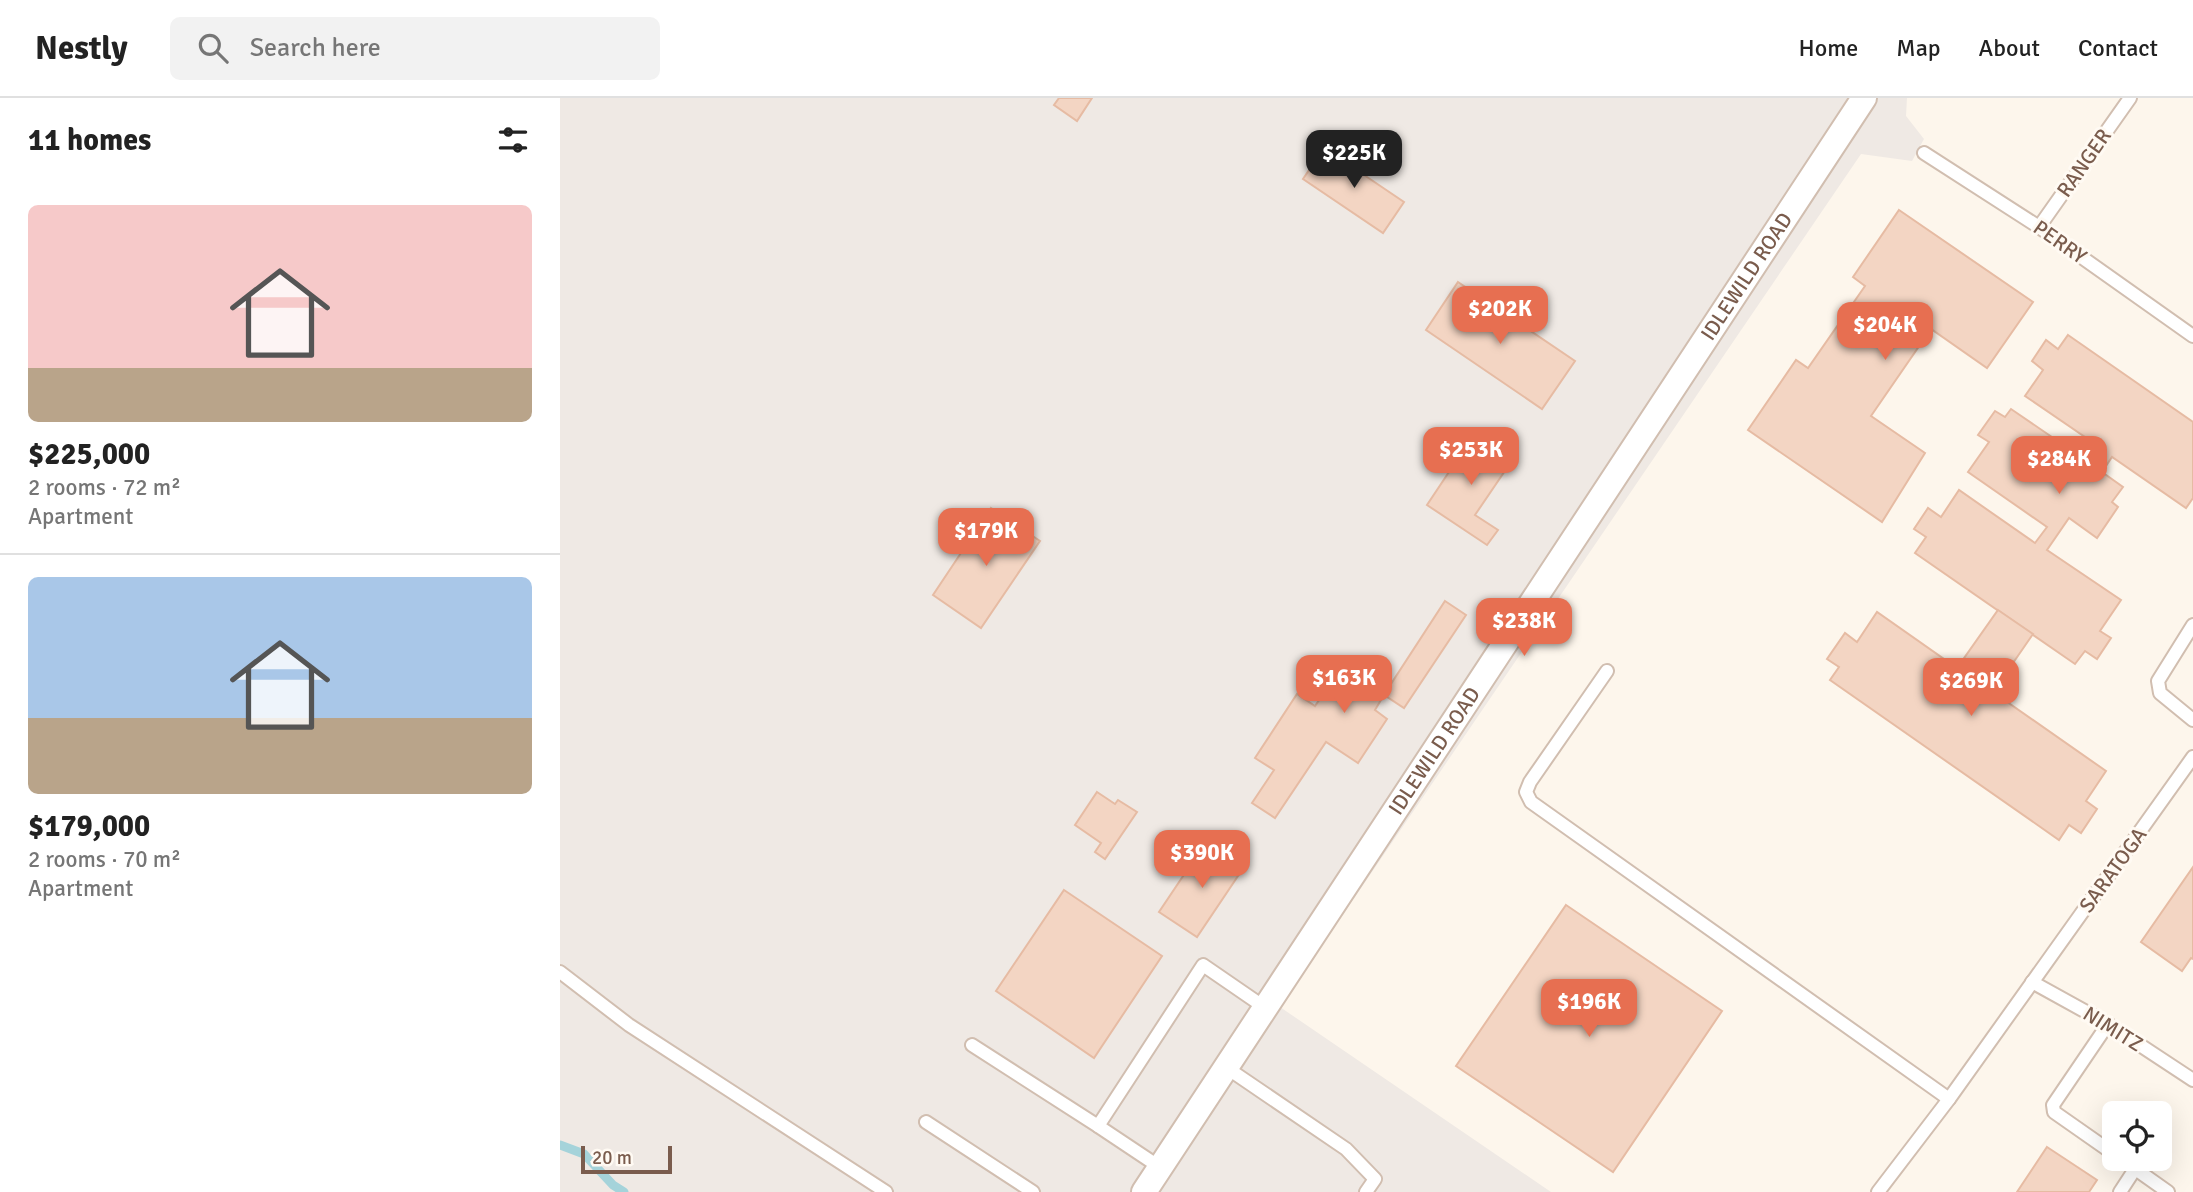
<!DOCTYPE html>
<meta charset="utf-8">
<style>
:root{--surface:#fff;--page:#f2f2f2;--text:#222;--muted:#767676;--line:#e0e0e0;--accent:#e76f51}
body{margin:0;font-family:Signika,sans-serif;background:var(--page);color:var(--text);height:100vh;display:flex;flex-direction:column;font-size:26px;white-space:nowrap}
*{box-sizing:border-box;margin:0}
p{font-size:23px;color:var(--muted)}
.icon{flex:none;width:38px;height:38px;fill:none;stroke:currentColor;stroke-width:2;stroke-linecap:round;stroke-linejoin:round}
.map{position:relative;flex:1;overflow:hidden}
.sheet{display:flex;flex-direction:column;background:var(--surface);width:560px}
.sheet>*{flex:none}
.fabs{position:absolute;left:1542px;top:1003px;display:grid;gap:14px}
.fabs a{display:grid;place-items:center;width:70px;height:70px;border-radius:10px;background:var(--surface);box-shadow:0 7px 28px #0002;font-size:35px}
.scale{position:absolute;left:21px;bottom:18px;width:91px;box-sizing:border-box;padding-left:7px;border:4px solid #7a5c4d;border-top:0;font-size:19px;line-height:24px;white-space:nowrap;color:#7a5c4d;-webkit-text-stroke:5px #fffaf3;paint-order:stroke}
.price{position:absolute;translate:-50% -60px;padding:0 16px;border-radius:14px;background:var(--accent);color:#fff;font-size:23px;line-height:46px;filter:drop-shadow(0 2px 4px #0008)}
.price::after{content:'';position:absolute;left:50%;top:42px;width:21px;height:16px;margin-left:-10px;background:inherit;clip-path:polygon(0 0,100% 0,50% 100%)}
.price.current{background:#222;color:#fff}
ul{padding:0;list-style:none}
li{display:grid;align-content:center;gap:14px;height:371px;padding:0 28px}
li+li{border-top:2px solid var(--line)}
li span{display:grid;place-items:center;height:217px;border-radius:10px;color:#555}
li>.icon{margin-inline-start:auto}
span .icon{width:126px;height:126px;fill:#fffc;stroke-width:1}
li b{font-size:30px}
h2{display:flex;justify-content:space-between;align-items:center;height:84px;padding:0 28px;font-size:30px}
header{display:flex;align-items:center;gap:42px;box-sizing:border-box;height:98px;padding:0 35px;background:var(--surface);border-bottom:2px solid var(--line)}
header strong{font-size:33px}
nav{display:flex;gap:38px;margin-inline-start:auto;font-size:24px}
.search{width:490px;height:63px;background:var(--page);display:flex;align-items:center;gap:18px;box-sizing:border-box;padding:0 24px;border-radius:10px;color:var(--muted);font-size:26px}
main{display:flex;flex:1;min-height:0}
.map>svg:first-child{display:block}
.industrial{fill:#efe9e4}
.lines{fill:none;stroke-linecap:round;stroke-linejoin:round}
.stream{stroke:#a5d3da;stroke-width:9}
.building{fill:#f3d5c3;stroke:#e6bba3;stroke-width:2}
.service-casing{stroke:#d1beb0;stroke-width:16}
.minor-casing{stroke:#d1beb0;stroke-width:28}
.service{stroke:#fff;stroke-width:12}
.minor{stroke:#fff;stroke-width:24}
.labels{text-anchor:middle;stroke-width:6;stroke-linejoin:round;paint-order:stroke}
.street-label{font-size:21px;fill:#7a5c4d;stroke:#fffaf3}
</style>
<header>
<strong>Nestly</strong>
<div class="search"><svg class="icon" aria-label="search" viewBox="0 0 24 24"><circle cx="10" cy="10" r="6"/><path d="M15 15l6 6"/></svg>Search here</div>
<nav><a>Home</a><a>Map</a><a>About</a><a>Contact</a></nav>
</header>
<main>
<section class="sheet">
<h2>11 homes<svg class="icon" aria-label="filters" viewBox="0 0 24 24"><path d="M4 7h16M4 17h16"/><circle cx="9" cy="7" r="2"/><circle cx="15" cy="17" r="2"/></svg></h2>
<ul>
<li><span style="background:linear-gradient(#f6c9c9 75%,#b9a48a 0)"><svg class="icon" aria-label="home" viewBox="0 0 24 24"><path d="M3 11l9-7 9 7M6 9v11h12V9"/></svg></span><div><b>$225,000</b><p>2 rooms · 72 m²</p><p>Apartment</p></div></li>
<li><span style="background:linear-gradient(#a9c7e8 65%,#b9a48a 0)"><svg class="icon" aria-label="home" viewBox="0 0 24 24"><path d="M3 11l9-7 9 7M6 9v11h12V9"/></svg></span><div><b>$179,000</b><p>2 rooms · 70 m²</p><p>Apartment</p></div></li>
</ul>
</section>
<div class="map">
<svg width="1633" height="1094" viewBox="0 0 1633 1094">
<rect width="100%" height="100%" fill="#fdf6ec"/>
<!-- industrial -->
<path class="industrial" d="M 0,0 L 1347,0 L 1346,18 L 1364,41 L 1352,63 L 1301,56 L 720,909 L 991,1094 L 0,1094 Z"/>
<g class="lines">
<!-- stream -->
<path class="stream" d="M 0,1047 L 24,1056 L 53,1087 L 64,1094"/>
</g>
<!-- building -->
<g class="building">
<path d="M 499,0 L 532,0 L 517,23 L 494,7 Z"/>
<path d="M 764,50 L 844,104 L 823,135 L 743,81 Z"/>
<path d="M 1339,112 L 1473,204 L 1427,270 L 1371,231 L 1311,318 L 1365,355 L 1322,424 L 1188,332 L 1236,262 L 1248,270 L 1305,188 L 1293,179 Z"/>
<path d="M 898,184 L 1015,263 L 982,311 L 866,232 Z"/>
<path d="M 1508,237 L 1633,324 L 1633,400 L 1626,410 L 1552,359 L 1542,374 L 1563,389 L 1552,404 L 1558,409 L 1537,440 L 1509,420 L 1487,452 L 1561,502 L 1540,533 L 1551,540 L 1537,561 L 1525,553 L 1515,566 L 1355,455 L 1366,439 L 1354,431 L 1368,410 L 1381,419 L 1399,392 L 1475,445 L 1487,429 L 1408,374 L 1429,344 L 1418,337 L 1435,313 L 1445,319 L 1451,311 L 1530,365 L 1541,350 L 1465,298 L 1483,272 L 1472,263 L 1486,242 L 1498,251 Z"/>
<path d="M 915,335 L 953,361 L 915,417 L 938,432 L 927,447 L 867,407 Z"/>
<path d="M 431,410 L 480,443 L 421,530 L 373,497 Z"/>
<path d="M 885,503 L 906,517 L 844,610 L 824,597 L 815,612 L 827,621 L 798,665 L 766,644 L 715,720 L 692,705 L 714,672 L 695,660 L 737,596 L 755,608 L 785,564 L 827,592 Z"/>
<path d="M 1438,512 L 1473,536 L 1433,594 L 1546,673 L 1526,703 L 1537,711 L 1521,735 L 1509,727 L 1499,742 L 1270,582 L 1279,569 L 1267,561 L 1285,535 L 1297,544 L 1317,514 L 1397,570 Z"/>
<path d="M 537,694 L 555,706 L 558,702 L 577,714 L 545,761 L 535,754 L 541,745 L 515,727 Z"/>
<path d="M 646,744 L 684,769 L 637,839 L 599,814 Z"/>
<path d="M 1633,769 L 1633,861 L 1631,860 L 1622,873 L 1581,844 Z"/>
<path d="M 504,792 L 602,858 L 534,960 L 436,893 Z"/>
<path d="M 1006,807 L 1162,913 L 1053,1074 L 896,968 Z"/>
<path d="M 1487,1049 L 1537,1082 L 1529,1094 L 1457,1094 Z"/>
</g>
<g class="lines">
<defs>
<g id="service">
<path d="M 1364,55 L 1479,129 L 1633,238"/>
<path d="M 1479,129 L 1570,0"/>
<path d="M 1633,527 L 1598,583 L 1600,595 L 1633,622"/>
<path d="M 1047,573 L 970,684 L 966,694 L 971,704 L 1389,1001"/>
<path d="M 0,874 L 69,927 L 326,1094"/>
<path d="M 1472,884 L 1548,926 L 1633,982"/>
<path d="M 1548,926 L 1493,1007 L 1494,1014 L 1554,1056"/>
<path d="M 412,947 L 538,1028 L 643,867 L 707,911"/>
<path d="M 667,970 L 786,1051 L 815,1081 L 806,1094"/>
<path d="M 366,1024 L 473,1094"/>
<path d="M 538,1028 L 601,1070"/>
<path d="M 1560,1060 L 1608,1094"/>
<path d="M 1318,1094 L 1389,1001 L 1633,659"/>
<path d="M 1560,1094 L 1575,1071"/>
</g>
<g id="minor">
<path id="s1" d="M 584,1094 L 1304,0"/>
</g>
</defs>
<!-- service casing -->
<use href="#service" class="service-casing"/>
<!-- minor casing -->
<use href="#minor" class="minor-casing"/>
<!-- service -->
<use href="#service" class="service"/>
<!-- minor -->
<use href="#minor" class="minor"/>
</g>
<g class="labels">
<!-- street labels -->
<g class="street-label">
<text transform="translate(1524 65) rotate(-55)" y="7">RANGER</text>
<text transform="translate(1500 144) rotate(35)" y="7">PERRY</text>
<text dy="7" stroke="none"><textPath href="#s1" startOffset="1096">IDLEWILD ROAD</textPath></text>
<text dy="7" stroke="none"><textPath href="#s1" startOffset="528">IDLEWILD ROAD</textPath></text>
<text transform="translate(1553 772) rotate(-54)" y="7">SARATOGA</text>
<text transform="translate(1553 931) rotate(32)" y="7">NIMITZ</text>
</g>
</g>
</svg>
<div class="fabs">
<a><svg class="icon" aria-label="locate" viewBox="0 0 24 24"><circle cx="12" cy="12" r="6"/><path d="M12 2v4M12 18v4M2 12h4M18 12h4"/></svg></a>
</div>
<div class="scale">20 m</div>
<b class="price current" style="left:794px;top:92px">$225K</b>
<b class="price" style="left:940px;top:248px">$202K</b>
<b class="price" style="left:1325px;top:264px">$204K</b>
<b class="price" style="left:911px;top:389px">$253K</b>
<b class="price" style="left:1499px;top:398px">$284K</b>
<b class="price" style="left:426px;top:470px">$179K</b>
<b class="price" style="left:964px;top:560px">$238K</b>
<b class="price" style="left:784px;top:617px">$163K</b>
<b class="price" style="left:1411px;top:620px">$269K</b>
<b class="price" style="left:642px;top:792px">$390K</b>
<b class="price" style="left:1029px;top:941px">$196K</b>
</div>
</main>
